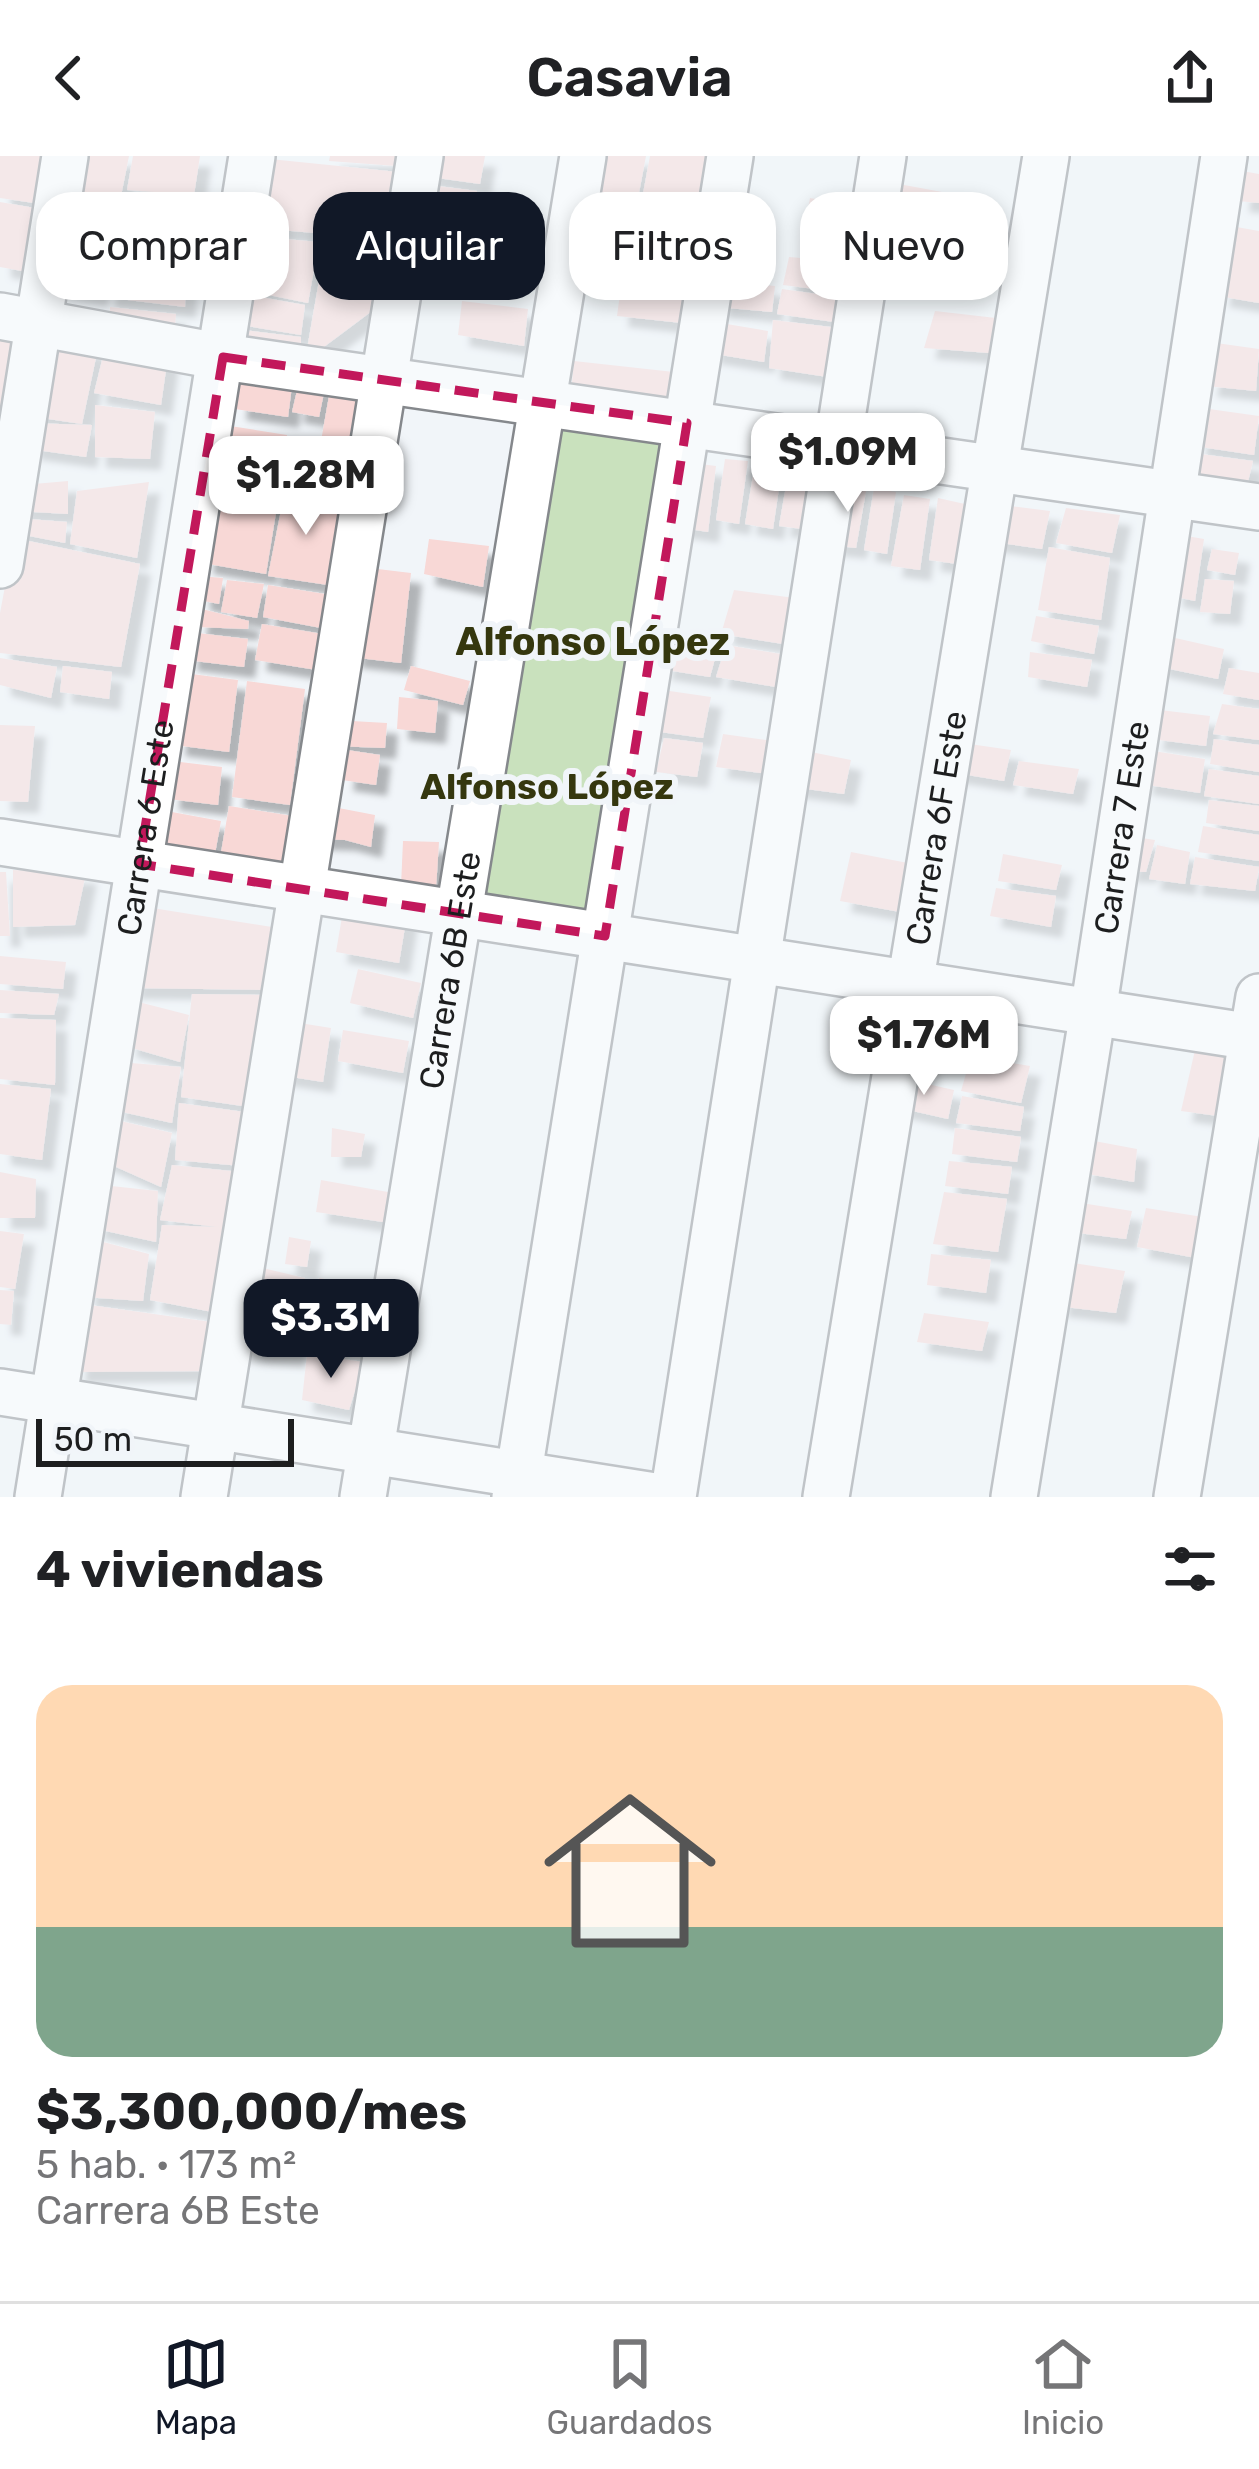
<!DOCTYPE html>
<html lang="es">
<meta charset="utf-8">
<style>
:root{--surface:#fff;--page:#f2f2f2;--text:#202124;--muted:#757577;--line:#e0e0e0;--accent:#111827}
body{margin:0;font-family:Rubik,sans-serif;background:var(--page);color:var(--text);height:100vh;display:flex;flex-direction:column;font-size:45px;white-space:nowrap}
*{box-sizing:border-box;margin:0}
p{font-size:39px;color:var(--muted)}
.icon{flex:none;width:66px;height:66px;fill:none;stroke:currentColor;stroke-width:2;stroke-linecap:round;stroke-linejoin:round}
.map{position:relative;height:1341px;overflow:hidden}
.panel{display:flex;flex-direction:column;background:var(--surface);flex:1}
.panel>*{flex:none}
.banner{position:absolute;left:36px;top:36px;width:1188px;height:108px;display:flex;gap:24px}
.scale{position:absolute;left:36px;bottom:30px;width:258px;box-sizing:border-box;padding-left:12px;border:6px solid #1d1e1f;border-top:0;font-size:33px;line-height:42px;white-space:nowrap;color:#1d1e1f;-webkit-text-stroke:9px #f1f5f9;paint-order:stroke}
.price{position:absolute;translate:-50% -102px;padding:0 27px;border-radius:24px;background:#fff;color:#222;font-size:39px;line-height:78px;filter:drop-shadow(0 3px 6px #0008)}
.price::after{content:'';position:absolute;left:50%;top:72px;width:36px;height:27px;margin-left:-18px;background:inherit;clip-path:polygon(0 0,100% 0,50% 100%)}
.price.selected{background:var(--accent);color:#fff}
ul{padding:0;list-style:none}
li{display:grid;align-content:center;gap:24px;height:636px;padding:0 36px}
li span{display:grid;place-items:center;height:372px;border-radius:36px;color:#555}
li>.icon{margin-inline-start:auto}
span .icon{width:216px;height:216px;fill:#fffc;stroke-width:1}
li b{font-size:51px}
h2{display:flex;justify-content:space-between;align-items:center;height:144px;padding:0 36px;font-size:51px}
.pill{padding:0 42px;border-radius:36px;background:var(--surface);box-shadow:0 6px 18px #0003;font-size:42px;line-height:108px}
.pill.selected{background:var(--accent);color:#fff}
header{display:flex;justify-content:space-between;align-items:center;height:156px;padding:0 36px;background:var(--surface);font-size:54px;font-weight:600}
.tab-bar{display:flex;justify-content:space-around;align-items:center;height:168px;border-top:3px solid var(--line);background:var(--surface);font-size:33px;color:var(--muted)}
.tab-bar a{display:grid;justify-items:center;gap:6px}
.tab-bar .selected{color:var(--accent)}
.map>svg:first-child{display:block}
.green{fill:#c9e1bd}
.building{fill:#f8d8d6;filter:url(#shadow)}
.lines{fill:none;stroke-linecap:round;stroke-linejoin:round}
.minor-casing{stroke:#85888c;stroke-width:50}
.minor{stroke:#fff;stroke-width:45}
.marked{fill:none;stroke:#c2185b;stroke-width:9;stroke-dasharray:24 15;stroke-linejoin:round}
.labels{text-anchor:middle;stroke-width:12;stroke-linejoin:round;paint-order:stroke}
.street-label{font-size:33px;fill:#1d1e1f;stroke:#f1f5f9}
.neighbourhood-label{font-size:36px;font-weight:bold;fill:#35370e;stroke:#f1f5f9}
.quarter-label{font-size:39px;font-weight:bold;fill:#35370e;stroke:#f1f5f9}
</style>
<header><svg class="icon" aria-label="back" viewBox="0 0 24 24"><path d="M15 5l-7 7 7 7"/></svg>Casavia<svg class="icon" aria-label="share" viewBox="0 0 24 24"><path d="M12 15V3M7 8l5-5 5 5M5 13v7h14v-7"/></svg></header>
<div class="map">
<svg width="1259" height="1341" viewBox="0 0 1259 1341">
<defs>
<filter id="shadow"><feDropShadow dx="11" dy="11" stdDeviation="3" flood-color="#0004"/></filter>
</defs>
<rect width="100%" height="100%" fill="#f1f5f9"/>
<!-- green -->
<path class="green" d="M 555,260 L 668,279 L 588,762 L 474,743 Z"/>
<!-- building -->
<g class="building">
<path d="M 0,0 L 46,0 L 34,47 L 0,42 Z"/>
<path d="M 69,0 L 129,0 L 118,55 L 64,47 Z"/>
<path d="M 133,0 L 200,0 L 194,39 L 127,34 Z"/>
<path d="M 330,0 L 398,0 L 396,10 L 329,5 Z"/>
<path d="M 427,0 L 485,0 L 480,28 L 423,20 Z"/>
<path d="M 591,0 L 646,0 L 638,42 L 585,34 Z"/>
<path d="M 650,0 L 711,0 L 703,50 L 642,43 Z"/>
<path d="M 260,2 L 398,16 L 387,83 L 255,72 Z"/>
<path d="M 1242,15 L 1259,18 L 1259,47 L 1238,45 Z"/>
<path d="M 888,26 L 953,38 L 945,84 L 882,73 Z"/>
<path d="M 422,28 L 477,35 L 468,101 L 413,93 Z"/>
<path d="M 125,41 L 191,43 L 190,93 L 120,88 Z"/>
<path d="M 585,41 L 636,49 L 626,106 L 575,98 Z"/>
<path d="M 810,42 L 860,51 L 852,99 L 801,91 Z"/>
<path d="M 0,46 L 35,52 L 22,115 L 0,111 Z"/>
<path d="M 63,52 L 119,59 L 96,140 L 52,131 Z"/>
<path d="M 1231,70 L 1259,75 L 1259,147 L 1218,140 Z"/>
<path d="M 250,80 L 319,86 L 308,147 L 244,134 Z"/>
<path d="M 325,90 L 386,92 L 372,155 L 305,205 Z"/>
<path d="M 113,93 L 187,97 L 185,151 L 103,141 Z"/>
<path d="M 789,101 L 850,106 L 846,137 L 783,129 Z"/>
<path d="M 623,116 L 687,124 L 682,167 L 617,160 Z"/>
<path d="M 721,125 L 775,130 L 772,156 L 716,151 Z"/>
<path d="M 782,133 L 846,142 L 841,167 L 777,158 Z"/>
<path d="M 238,137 L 305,149 L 301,179 L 234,168 Z"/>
<path d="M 462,145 L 528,153 L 524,190 L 458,179 Z"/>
<path d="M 110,151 L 176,158 L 174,185 L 109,174 Z"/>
<path d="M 935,155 L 996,162 L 989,197 L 924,192 Z"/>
<path d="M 773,164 L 839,172 L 834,222 L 769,212 Z"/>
<path d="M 715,166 L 768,175 L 764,206 L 708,197 Z"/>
<path d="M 235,173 L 301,181 L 301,208 L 233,198 Z"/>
<path d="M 0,181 L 21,183 L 0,273 Z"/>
<path d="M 44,184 L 98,192 L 82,268 L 28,260 Z"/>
<path d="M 1216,187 L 1259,193 L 1256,235 L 1206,230 Z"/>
<path d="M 105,192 L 168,200 L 161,249 L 94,237 Z"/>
<path d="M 574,205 L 674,216 L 667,260 L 570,246 Z"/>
<path d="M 241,214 L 293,222 L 288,261 L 235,253 Z"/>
<path d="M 300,222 L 326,227 L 319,261 L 292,256 Z"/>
<path d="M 329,240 L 362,246 L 348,324 L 315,319 Z"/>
<path d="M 95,249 L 155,256 L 150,303 L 95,301 Z"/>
<path d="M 1202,252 L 1259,260 L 1254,299 L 1194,290 Z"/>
<path d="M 27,267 L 92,269 L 86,301 L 29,293 Z"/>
<path d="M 224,269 L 287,279 L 280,327 L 217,317 Z"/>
<path d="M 1193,297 L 1253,305 L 1246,334 L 1186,326 Z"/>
<path d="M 725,303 L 748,305 L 739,368 L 716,364 Z"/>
<path d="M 685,306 L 716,310 L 708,376 L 676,371 Z"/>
<path d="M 755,307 L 782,312 L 773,373 L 745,368 Z"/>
<path d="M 789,313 L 817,317 L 810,374 L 779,370 Z"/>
<path d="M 68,325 L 68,358 L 16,355 L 22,329 Z"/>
<path d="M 149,326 L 137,402 L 70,388 L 77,335 Z"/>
<path d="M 839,326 L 867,330 L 856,392 L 830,389 Z"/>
<path d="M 211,327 L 280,332 L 266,418 L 202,407 Z"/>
<path d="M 874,332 L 896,336 L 887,398 L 864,394 Z"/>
<path d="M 285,334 L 344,344 L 328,429 L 268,420 Z"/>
<path d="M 904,339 L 930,343 L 920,414 L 891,410 Z"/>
<path d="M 938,342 L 965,348 L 957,408 L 929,404 Z"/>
<path d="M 995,348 L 1050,355 L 1042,393 L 987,385 Z"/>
<path d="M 1066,352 L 1120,359 L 1112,397 L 1056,387 Z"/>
<path d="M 15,362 L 67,366 L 65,387 L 14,377 Z"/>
<path d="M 1181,379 L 1204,383 L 1195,445 L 1171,440 Z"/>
<path d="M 14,382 L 140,408 L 121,511 L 0,497 L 0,457 Z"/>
<path d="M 429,383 L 489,390 L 483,431 L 424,418 Z"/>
<path d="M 1049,391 L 1110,402 L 1101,464 L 1038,454 Z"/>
<path d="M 1212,393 L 1239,397 L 1235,419 L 1207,414 Z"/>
<path d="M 361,411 L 411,417 L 401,507 L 350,501 Z"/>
<path d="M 199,420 L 223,422 L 219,448 L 199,444 Z"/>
<path d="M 1205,423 L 1234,425 L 1230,458 L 1200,456 Z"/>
<path d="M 227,424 L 264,428 L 257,462 L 221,456 Z"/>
<path d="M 268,429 L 325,438 L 321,472 L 263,461 Z"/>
<path d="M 734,434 L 795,442 L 783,488 L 721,478 Z"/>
<path d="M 198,452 L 249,465 L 248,473 L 195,471 Z"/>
<path d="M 1036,460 L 1099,470 L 1094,498 L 1031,485 Z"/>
<path d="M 262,468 L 329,479 L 323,515 L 255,504 Z"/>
<path d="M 189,476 L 248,483 L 244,511 L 186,504 Z"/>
<path d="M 1162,479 L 1224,493 L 1218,523 L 1155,510 Z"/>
<path d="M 668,481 L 719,488 L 710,521 L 660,513 Z"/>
<path d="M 726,489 L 787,499 L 782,532 L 716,521 Z"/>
<path d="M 1030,496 L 1092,504 L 1087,531 L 1028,521 Z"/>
<path d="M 0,502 L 57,511 L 51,542 L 0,529 Z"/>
<path d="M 63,510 L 112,516 L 109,543 L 60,536 Z"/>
<path d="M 411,510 L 470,525 L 463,549 L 404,534 Z"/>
<path d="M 1229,512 L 1259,517 L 1259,544 L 1223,538 Z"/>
<path d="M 184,517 L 238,524 L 229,596 L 174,589 Z"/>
<path d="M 247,525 L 305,533 L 290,649 L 232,641 Z"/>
<path d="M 656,533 L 711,541 L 703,582 L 646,574 Z"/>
<path d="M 399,541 L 438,545 L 435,577 L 397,573 Z"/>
<path d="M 1222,548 L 1259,553 L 1259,584 L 1213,578 Z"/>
<path d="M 1160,554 L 1210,560 L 1206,590 L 1151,583 Z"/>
<path d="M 334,564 L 387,567 L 385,592 L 333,590 Z"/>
<path d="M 0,569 L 35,570 L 28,646 L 0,645 Z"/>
<path d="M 723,578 L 773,585 L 767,618 L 716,611 Z"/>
<path d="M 664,582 L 703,587 L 697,621 L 656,616 Z"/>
<path d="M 1214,583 L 1259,589 L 1259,616 L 1210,608 Z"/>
<path d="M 956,586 L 1011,594 L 1004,625 L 949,616 Z"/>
<path d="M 347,594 L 380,599 L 376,629 L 342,624 Z"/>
<path d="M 801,594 L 851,604 L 844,638 L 791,631 Z"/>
<path d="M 1147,594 L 1205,603 L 1200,637 L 1141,628 Z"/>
<path d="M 172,605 L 222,611 L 218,649 L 168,643 Z"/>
<path d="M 1019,605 L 1079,613 L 1073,638 L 1013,629 Z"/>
<path d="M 1209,613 L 1259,620 L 1259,648 L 1204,640 Z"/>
<path d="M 1209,644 L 1259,650 L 1259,675 L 1206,667 Z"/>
<path d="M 323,649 L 375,659 L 371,691 L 345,684 L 316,683 Z"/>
<path d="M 229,650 L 293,660 L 283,725 L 218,714 Z"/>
<path d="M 161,654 L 221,665 L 212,714 L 152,704 Z"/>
<path d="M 1203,670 L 1259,679 L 1259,705 L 1198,696 Z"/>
<path d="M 1135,681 L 1155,684 L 1146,716 L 1124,715 Z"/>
<path d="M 403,685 L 439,686 L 436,732 L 401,730 Z"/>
<path d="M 1157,689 L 1190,696 L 1185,728 L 1149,723 Z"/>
<path d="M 851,696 L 908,707 L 900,756 L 840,745 Z"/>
<path d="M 1003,698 L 1062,709 L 1056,734 L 998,725 Z"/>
<path d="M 1195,701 L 1259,711 L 1255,735 L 1190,728 Z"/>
<path d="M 13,714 L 86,717 L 75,769 L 13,771 Z"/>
<path d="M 0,716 L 6,716 L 10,780 L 0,780 Z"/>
<path d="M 996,732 L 1056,740 L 1051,771 L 990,760 Z"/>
<path d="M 344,749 L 407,759 L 399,807 L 336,796 Z"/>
<path d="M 146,751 L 272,771 L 268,834 L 128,832 Z"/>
<path d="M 0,800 L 66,806 L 63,833 L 0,828 Z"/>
<path d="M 358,813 L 421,827 L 413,862 L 350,847 Z"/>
<path d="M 0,834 L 59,838 L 54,859 L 0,857 Z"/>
<path d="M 192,838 L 267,839 L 256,952 L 181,941 Z"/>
<path d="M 131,844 L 189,859 L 180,906 L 125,890 Z"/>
<path d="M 0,862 L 56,864 L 55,929 L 0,923 Z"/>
<path d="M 287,865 L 331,872 L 323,926 L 279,919 Z"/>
<path d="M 343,874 L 409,885 L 403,917 L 338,905 Z"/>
<path d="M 1195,894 L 1230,901 L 1218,960 L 1181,955 Z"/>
<path d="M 971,900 L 1030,910 L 1021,947 L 961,935 Z"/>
<path d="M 119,906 L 181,911 L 172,967 L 113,954 Z"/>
<path d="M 901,922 L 954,934 L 948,963 L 895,951 Z"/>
<path d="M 0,928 L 51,933 L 42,1004 L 0,998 Z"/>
<path d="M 962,940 L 1024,951 L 1020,975 L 956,967 Z"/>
<path d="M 179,947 L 252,957 L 252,1011 L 175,1004 Z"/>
<path d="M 112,963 L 172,977 L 161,1031 L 96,1002 Z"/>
<path d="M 332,972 L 365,978 L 361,1001 L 331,1001 Z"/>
<path d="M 955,972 L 1021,981 L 1017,1006 L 952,998 Z"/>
<path d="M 1089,984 L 1137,993 L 1134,1026 L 1081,1017 Z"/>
<path d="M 949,1005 L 1012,1011 L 1008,1038 L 945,1030 Z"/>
<path d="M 172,1009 L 251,1017 L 223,1158 L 150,1144 L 162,1069 L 217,1071 L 160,1064 Z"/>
<path d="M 0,1016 L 36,1023 L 35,1062 L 0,1062 Z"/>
<path d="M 321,1024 L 388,1036 L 383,1066 L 316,1056 Z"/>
<path d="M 102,1029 L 158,1035 L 156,1086 L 92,1072 Z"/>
<path d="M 944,1036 L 1007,1043 L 998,1096 L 933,1088 Z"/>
<path d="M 1075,1046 L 1132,1055 L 1126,1083 L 1070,1076 Z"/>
<path d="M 1146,1052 L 1203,1061 L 1196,1102 L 1137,1091 Z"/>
<path d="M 0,1075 L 24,1078 L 15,1133 L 0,1131 Z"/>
<path d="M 289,1081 L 311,1085 L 307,1111 L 285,1108 Z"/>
<path d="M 92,1083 L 149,1098 L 143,1145 L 83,1141 Z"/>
<path d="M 931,1098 L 991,1104 L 986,1137 L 927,1129 Z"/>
<path d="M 1067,1106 L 1125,1115 L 1116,1157 L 1056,1150 Z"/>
<path d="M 250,1109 L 305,1122 L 293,1201 L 232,1195 Z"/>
<path d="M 319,1122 L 373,1132 L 361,1199 L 307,1189 Z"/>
<path d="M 0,1134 L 14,1135 L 11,1169 L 0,1168 Z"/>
<path d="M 82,1148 L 226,1168 L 218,1215 L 74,1216 Z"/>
<path d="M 924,1157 L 989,1166 L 982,1195 L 917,1186 Z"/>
<path d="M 307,1198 L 364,1206 L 349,1254 L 302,1244 Z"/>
</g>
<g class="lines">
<defs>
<g id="minor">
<path d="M 0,160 L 223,201 L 1259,351"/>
<path d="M 0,409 L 65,0"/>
<path d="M 0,686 L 1259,882"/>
<path d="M 0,1236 L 661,1341"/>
<path id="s1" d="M 38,1341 L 252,0"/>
<path d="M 204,1341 L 420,0"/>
<path id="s2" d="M 363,1341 L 583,0"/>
<path d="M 515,1341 L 730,0"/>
<path d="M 673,1341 L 883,0"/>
<path id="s3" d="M 826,1341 L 1046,0"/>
<path id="s4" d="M 1014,1341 L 1093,856 L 1224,0"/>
<path d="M 1177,1341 L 1259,841"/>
</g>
</defs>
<!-- minor casing -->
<use href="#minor" class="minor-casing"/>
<!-- minor -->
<use href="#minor" class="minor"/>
</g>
<!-- marked area -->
<path d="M0 0H1259V1341H0ZM 223,201 L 687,267 L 605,780 L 139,708 Z" fill="#f1f5f9" fill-opacity=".55" fill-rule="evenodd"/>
<path class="marked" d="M 223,201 L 687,267 L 605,780 L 139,708 Z"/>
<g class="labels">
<!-- street labels -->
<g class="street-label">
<text dy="12" stroke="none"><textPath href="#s3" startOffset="678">Carrera 6F Este</textPath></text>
<text dy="12" stroke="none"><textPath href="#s1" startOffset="678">Carrera 6 Este</textPath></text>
<text dy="12" stroke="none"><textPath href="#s4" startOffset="678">Carrera 7 Este</textPath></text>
<text dy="12" stroke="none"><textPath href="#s2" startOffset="534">Carrera 6B Este</textPath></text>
</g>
<!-- neighbourhood labels -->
<g class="neighbourhood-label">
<text x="547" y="643">Alfonso López</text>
</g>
<!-- quarter labels -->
<g class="quarter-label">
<text x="593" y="499">Alfonso López</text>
</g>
</g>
</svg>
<div class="scale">50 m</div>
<b class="price" style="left:848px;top:359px">$1.09M</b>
<b class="price" style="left:306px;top:382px">$1.28M</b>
<b class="price" style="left:924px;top:942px">$1.76M</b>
<b class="price selected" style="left:331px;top:1225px">$3.3M</b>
<div class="banner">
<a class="pill">Comprar</a>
<a class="pill selected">Alquilar</a>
<a class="pill">Filtros</a>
<a class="pill">Nuevo</a>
</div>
</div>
<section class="panel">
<h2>4 viviendas<svg class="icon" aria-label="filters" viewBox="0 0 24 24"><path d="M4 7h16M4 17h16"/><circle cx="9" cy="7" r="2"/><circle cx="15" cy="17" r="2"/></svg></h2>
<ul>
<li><span style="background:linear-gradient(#ffd9b3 65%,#7fa58c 0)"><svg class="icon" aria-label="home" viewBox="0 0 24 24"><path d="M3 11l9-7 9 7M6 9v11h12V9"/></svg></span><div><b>$3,300,000/mes</b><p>5 hab. · 173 m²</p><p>Carrera 6B Este</p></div></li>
</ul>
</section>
<nav class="tab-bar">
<a class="selected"><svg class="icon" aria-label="map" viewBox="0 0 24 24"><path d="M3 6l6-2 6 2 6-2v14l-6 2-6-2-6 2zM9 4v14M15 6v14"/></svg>Mapa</a>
<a><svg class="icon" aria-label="saved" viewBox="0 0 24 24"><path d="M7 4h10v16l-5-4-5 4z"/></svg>Guardados</a>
<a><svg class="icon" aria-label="home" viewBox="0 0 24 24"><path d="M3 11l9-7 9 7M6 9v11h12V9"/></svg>Inicio</a>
</nav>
